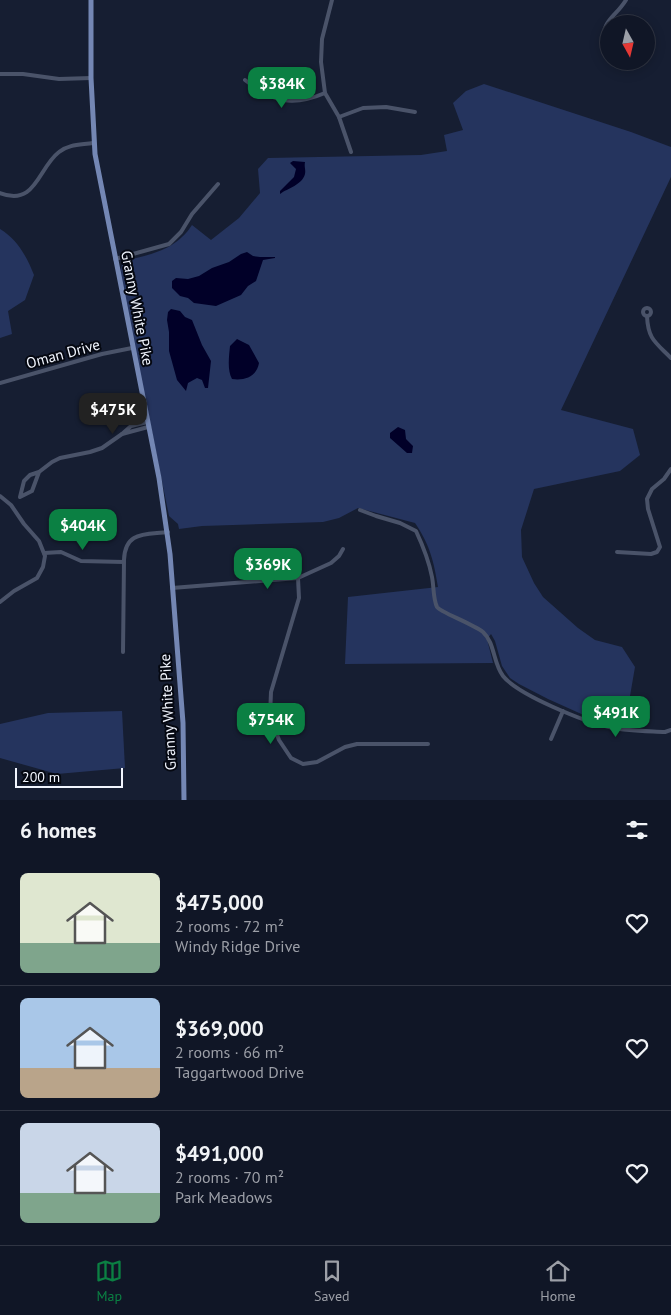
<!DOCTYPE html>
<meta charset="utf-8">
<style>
:root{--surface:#101626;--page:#191f2e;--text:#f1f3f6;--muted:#9c9fa7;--line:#303543;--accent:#0b8043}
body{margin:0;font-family:"PT Sans",sans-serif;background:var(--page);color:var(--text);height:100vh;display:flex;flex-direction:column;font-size:19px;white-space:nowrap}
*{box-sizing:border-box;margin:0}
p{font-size:16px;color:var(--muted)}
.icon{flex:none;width:28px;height:28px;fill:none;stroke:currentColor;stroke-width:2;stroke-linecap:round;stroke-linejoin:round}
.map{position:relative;height:800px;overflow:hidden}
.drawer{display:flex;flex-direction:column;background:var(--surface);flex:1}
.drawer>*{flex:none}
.needle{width:32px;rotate:172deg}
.tools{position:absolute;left:600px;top:15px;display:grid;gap:10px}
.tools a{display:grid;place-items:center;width:55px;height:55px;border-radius:50%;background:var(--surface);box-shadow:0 2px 12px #0003,0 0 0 1px var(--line);font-size:25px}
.scale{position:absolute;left:15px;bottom:12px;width:108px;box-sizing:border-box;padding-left:5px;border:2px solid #f1f5fe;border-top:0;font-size:14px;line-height:18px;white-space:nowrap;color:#f1f5fe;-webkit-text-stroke:4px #050811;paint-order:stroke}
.price{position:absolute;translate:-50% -42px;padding:0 11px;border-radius:10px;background:var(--accent);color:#fff;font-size:16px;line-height:32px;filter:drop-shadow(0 1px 2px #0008)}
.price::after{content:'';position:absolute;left:50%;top:30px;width:15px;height:11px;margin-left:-8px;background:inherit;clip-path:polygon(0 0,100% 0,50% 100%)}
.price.current{background:#222;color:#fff}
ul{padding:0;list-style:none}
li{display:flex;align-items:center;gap:15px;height:125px;padding:0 20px}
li+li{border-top:1px solid var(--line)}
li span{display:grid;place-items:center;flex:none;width:140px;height:100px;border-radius:8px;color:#555}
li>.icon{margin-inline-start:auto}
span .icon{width:60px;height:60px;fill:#fffc;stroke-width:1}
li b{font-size:21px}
h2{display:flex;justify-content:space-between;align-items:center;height:60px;padding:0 20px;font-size:21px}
.tabs{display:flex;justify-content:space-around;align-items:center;height:70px;border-top:1px solid var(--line);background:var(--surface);font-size:14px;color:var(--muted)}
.tabs a{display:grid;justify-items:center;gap:2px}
.tabs .current{color:var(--accent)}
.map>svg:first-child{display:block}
.green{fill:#25345e}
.water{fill:#010028}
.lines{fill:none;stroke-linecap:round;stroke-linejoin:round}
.minor{stroke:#4a5369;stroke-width:4}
.major{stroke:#7487b4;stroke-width:5}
.labels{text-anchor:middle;stroke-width:4;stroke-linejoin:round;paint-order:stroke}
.street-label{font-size:15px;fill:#f1f5fe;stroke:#050811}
</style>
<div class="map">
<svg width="671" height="800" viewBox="0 0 671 800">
<rect width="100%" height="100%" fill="#161e32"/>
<!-- green -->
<g class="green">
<path d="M 484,84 L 631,132 L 671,147 L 671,177 L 561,410 L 633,429 L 640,455 L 620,471 L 534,489 L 521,530 L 522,557 L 534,583 L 543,597 L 578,628 L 595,640 L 622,647 L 635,667 L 630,696 L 616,711 L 597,721 L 548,699 L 519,684 L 510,678 L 502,666 L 495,641 L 491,634 L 487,639 L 493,663 L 345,664 L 348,597 L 438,587 C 434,562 430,545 415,523 L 358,508 L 339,518 L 323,522 L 202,526 L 179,529 L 178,524 L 169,516 L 120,273 L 123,261 C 150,255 176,250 192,225 L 211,240 L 239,218 L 260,193 L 258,169 L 268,158 L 421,155 L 447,151 L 444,135 L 463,130 L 453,103 L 466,91 Z"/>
<path d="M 0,229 C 17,239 27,257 34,275 L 25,300 L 8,311 L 12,334 L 0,338 Z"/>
<path d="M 122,711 L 125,768 L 57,774 L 0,758 L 0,724 L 48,713 Z"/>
</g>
<!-- water -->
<g class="water">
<path d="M 293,161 L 305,162 C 304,167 306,170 305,174 C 302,185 288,188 280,194 L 280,191 L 294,177 L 296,169 L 290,163 Z"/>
<path d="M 247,252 L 253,256 L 260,257 L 275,257 L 275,258 L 263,260 L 256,281 L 248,286 L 241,295 L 216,306 L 194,303 L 188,298 L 180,296 L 172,288 L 172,281 L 176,278 L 188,279 L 199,276 L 212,268 L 229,262 L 241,254 Z"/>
<path d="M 171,309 L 180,311 L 185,317 L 192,320 L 202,345 L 211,361 L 208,388 L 205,388 L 202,380 L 197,378 L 188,383 L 186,391 L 177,380 L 169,351 L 169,332 L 167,320 L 168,312 Z"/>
<path d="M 237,339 L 249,345 L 259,363 C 257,376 245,381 232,379 C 227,370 229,356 230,346 Z"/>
<path d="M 398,427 L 405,430 L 406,439 L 413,446 L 412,453 L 407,453 L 390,438 L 390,433 Z"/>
</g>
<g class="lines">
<!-- minor -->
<g class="minor">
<path d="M 332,0 L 322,39 L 321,62 L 325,93 L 339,117 L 351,152"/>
<path d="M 603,44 C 602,19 615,18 626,0"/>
<path d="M 0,74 L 23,74 L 59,79 L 91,78"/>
<path d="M 245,80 C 273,102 292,107 325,93"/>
<path d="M 339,117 L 363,108 L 386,107 L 415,112"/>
<path d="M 0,193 C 36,207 38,168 59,152 C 69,144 81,145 93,143"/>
<path d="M 115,259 L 169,244 L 181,232 L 192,214 L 218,184"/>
<circle cx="647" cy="312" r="4"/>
<path d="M 647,316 C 648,339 655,342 671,358"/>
<path d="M 0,383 L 102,354 L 132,348"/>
<path d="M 147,422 L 131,426 L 122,434 L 148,427"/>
<path d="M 39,472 L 32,491 L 20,497 L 24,481 L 30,475 L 39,472 L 52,462 L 60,458 L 90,452 L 102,448 L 122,434"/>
<path d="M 0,496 L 11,505 L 24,524 L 39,541 L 45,556 L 43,567 L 37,578 L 14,591 L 0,602"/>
<path d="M 360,510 L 376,516 L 400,523 L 416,531 C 423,546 429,561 432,577 C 434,587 433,599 437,607 C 440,612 473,624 483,632 C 495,643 493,663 503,676 C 518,695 585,722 609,727 C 626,731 647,731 665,732 L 671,730"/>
<path d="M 617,552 L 651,554 L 657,552 L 660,547 L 648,509 L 647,499 L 652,489 L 664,479 L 671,469"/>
<path d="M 44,553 L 61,552 L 81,561 L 124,562"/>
<path d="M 298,578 L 299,598 L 271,692 L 270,716 L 279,740 L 291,758 L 303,764 L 317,762 L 345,747 L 357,744 L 428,744"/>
<path d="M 172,588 L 298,578 L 331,563 L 339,556 L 343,549"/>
<path d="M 123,652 L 124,560 C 125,531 145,535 168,532"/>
<path d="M 551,739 L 563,711"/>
</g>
<!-- major -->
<path class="major" d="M 91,0 L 91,78 L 95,154 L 159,478 L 170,554 L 183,723 L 184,800"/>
</g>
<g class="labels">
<!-- street labels -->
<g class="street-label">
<text transform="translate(137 308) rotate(79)" y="5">Granny White Pike</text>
<text transform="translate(63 354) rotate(-15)" y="5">Oman Drive</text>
<text transform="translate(168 712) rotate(-93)" y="5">Granny White Pike</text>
</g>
</g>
</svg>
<div class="tools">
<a><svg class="needle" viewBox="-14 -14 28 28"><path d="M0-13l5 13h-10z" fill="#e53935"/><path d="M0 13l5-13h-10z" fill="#9c9fa7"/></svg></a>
</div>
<div class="scale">200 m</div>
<b class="price" style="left:282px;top:109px">$384K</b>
<b class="price current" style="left:113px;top:435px">$475K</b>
<b class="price" style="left:83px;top:551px">$404K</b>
<b class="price" style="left:268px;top:590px">$369K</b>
<b class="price" style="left:616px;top:738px">$491K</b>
<b class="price" style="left:271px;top:745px">$754K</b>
</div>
<section class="drawer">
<h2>6 homes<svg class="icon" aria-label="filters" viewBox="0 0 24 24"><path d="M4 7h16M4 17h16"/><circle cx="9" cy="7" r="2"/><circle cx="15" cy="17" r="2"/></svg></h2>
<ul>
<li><span style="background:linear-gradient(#dfe7d0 70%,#7fa58c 0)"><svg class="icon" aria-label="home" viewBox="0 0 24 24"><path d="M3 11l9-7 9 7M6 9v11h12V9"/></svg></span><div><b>$475,000</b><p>2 rooms · 72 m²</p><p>Windy Ridge Drive</p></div><svg class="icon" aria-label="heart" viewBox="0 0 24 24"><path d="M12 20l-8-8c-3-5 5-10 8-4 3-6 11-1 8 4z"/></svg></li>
<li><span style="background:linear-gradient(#a9c7e8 70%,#b9a48a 0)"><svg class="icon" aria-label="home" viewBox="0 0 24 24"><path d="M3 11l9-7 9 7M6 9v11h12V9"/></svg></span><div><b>$369,000</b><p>2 rooms · 66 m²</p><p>Taggartwood Drive</p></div><svg class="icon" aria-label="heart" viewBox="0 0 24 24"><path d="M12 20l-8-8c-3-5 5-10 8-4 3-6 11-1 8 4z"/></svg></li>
<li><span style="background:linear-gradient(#c9d6e8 70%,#7fa58c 0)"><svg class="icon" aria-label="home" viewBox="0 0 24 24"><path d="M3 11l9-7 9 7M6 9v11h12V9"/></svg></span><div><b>$491,000</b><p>2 rooms · 70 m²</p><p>Park Meadows</p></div><svg class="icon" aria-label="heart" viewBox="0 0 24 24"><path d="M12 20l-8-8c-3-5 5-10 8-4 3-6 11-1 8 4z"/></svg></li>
</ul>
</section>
<nav class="tabs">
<a class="current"><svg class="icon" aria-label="map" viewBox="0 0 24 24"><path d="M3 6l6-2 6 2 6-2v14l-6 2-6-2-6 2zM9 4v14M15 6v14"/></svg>Map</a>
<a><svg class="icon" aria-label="saved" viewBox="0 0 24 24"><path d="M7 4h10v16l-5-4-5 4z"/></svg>Saved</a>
<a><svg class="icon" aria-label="home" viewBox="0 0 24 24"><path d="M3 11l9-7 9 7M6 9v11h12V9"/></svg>Home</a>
</nav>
